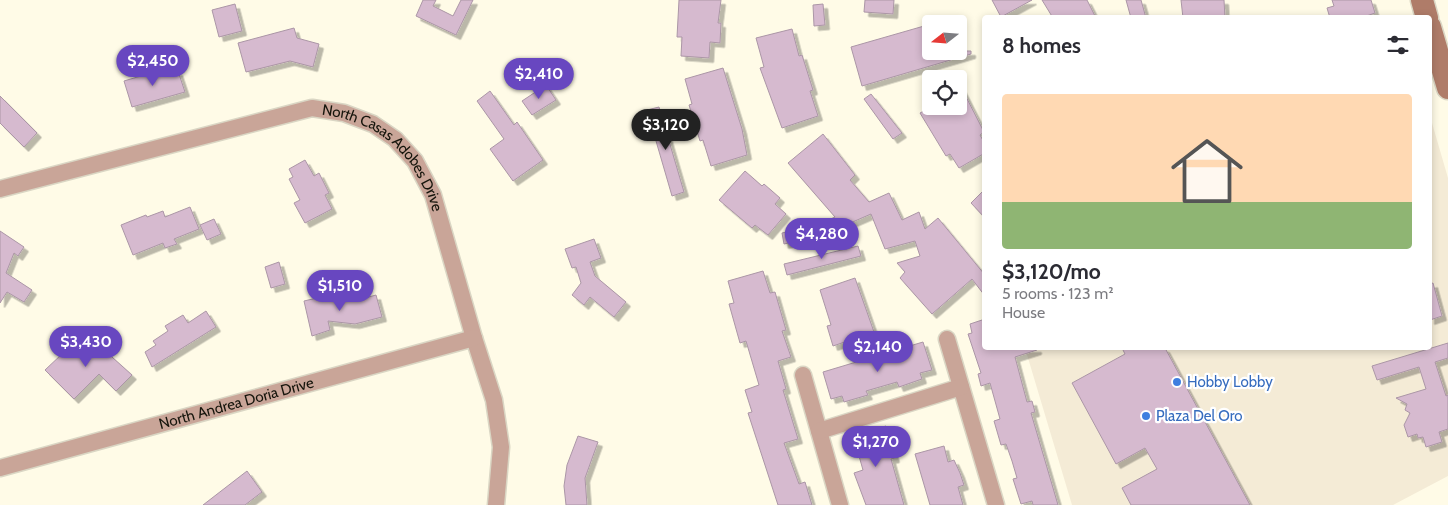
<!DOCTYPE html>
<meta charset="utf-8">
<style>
:root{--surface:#fff;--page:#f2f2f3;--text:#2b2b33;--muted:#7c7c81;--line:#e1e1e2;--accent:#6847c0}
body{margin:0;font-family:Cabin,sans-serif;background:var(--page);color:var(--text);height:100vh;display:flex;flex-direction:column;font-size:19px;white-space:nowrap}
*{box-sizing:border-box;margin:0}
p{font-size:16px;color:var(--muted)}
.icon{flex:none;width:28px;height:28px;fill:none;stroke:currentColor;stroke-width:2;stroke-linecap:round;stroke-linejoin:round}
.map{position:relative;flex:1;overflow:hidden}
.sheet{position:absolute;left:982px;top:15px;width:450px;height:335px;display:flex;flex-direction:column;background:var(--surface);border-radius:5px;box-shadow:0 2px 8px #0003}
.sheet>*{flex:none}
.needle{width:32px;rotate:253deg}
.buttons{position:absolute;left:922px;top:15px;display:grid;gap:10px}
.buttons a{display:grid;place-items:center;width:45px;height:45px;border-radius:5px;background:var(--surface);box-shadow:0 2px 8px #0003;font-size:25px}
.price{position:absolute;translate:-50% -42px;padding:0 11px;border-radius:18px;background:var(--accent);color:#fff;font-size:16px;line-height:32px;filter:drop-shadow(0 1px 2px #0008)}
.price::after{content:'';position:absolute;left:50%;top:30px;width:15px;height:11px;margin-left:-8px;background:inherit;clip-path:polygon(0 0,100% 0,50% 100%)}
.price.current{background:#222;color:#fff}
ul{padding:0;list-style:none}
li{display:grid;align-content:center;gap:10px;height:265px;padding:0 20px}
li+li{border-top:1px solid var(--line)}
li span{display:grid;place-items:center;height:155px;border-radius:5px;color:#555}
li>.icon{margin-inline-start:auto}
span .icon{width:90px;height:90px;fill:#fffc;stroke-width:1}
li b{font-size:21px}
h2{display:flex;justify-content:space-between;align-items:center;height:60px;padding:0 20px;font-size:21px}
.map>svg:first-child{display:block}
.commercial{fill:#f4ebd6}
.building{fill:#d6bacf;stroke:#ab96a6;filter:url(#shadow)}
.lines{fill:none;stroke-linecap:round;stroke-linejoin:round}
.minor-casing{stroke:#dad6c4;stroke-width:19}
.secondary-casing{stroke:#dad6c4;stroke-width:25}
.minor{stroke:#c9a598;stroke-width:16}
.secondary{stroke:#af7c69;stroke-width:22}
.shop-dot{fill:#3f7fe0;stroke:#fff;stroke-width:2}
.labels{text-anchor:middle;stroke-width:4.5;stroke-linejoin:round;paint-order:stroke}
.street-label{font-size:15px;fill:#16150c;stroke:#fff}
.shop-label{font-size:15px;fill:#366cbe;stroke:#fff;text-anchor:start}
</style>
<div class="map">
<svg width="1448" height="505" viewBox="0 0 1448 505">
<defs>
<filter id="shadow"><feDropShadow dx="4.5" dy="4.5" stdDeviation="0" flood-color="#0004"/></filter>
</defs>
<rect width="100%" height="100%" fill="#fffbe7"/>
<!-- commercial -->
<path class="commercial" d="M 1430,116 L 1448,178 L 1448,476 L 1393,505 L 1072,505 L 1025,348 L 1430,348 Z"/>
<!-- building -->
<g class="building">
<path d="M 423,0 L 436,0 L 433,6 L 453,16 L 461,0 L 473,0 L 456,35 L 416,16 Z"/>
<path d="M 679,0 L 721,0 L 718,23 L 721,23 L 720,43 L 710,42 L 709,58 L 681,56 L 682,37 L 677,37 Z"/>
<path d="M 865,0 L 894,0 L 893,14 L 864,12 Z"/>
<path d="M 992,0 L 1032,0 L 1001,17 Z"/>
<path d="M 1042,0 L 1087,0 L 1096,18 L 1053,18 Z"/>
<path d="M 1126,0 L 1141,0 L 1146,18 L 1131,18 Z"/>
<path d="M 1181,0 L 1224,0 L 1225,18 L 1183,18 Z"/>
<path d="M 1332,0 L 1371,0 L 1375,13 L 1361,18 L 1330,18 L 1327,8 L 1334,6 Z"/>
<path d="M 235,4 L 242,31 L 219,37 L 212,10 Z"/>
<path d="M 823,4 L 825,25 L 814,26 L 813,5 Z"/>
<path d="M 931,24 L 931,51 L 971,51 L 971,54 L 862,86 L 851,47 Z"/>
<path d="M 294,28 L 297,38 L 319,44 L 313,67 L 290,61 L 246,72 L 238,43 Z"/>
<path d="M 792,29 L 799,56 L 802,55 L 813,90 L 810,91 L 818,116 L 782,128 L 760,68 L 764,67 L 756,38 Z"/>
<path d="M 723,68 L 742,129 L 747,155 L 711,166 L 703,140 L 700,141 L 689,105 L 692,104 L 685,79 Z"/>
<path d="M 161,70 L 163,75 L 178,71 L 185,92 L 132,107 L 124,81 Z"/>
<path d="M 959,83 L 984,132 L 980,135 L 985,144 L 985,153 L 959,168 L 950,154 L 946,156 L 920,113 L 933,106 L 959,106 Z"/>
<path d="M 546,85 L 556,100 L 532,115 L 522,101 Z"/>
<path d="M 490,91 L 514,125 L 517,122 L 543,160 L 513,181 L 490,149 L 504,139 L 477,101 Z"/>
<path d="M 871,94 L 902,133 L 893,139 L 864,99 Z"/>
<path d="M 0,96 L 37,133 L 24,147 L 0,123 Z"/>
<path d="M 659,107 L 684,192 L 672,196 L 647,110 Z"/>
<path d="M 823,134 L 855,175 L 850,180 L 869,202 L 889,193 L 902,220 L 919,212 L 925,229 L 938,218 L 985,275 L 985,296 L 972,279 L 932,314 L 900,278 L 905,272 L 897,263 L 920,256 L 915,241 L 885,249 L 871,214 L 825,234 L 820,224 L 835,217 L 788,163 Z"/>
<path d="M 305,160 L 314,176 L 319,173 L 329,193 L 325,195 L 332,209 L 305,223 L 294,203 L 300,200 L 289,179 L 293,177 L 289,169 Z"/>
<path d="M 745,171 L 762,186 L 764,184 L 780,198 L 775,204 L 786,214 L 768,235 L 755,225 L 752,228 L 719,200 Z"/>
<path d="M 985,189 L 985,218 L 971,203 Z"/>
<path d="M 190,207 L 199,229 L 174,239 L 177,244 L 165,248 L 163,243 L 133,255 L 121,225 L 146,215 L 147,217 L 163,211 L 165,217 Z"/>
<path d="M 214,219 L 221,234 L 207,240 L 200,225 Z"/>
<path d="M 803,228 L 806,239 L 784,244 L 782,233 Z"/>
<path d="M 0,231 L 24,247 L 18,256 L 14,253 L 6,273 L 32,290 L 24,302 L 7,292 L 0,303 Z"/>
<path d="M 594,239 L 601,258 L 590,262 L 595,276 L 626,302 L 614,317 L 590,297 L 584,305 L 572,295 L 581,283 L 576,267 L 572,268 L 565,249 Z"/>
<path d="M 858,246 L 861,256 L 787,275 L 784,264 Z"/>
<path d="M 279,262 L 285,284 L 271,288 L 265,267 Z"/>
<path d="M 763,271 L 770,293 L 775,292 L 786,330 L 782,331 L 791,357 L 778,361 L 786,389 L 783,390 L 798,439 L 784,443 L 799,484 L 805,482 L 812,505 L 778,505 L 748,413 L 752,412 L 745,390 L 759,385 L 746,341 L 740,343 L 729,304 L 734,303 L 728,281 Z"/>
<path d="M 855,278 L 874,332 L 833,346 L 827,326 L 831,325 L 820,290 Z"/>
<path d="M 1433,283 L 1442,316 L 1430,320 L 1430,284 Z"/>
<path d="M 376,295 L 382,317 L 355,324 L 328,321 L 330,330 L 312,336 L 304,301 L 321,297 L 321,299 L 358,300 Z"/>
<path d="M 206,311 L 216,327 L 152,367 L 145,352 L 156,345 L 153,341 L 168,331 L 165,326 L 183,315 L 188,323 Z"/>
<path d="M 985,319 L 985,348 L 1037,348 L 1037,350 L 1015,357 L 1027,402 L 1032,401 L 1035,412 L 1031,413 L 1058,505 L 1033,505 L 1032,501 L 1021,504 L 1013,479 L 1017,478 L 1012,461 L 1006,444 L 1001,445 L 994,421 L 1000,419 L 990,383 L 981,386 L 978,374 L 981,373 L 968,334 L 972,333 L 970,324 Z"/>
<path d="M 80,337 L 88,346 L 93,340 L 132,375 L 116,391 L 99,374 L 74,399 L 45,370 Z"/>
<path d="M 923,342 L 932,370 L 920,373 L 922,379 L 899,387 L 897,382 L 866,391 L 868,395 L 844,402 L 842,396 L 831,399 L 823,372 Z"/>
<path d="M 1448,343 L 1448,358 L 1435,362 L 1446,396 L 1448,395 L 1448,429 L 1439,432 L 1442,442 L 1426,447 L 1423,437 L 1418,438 L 1417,434 L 1408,437 L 1404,425 L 1410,413 L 1405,410 L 1407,404 L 1396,398 L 1426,389 L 1419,367 L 1377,380 L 1372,366 Z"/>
<path d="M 1122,348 L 1165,348 L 1250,505 L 1131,505 L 1122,488 L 1157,469 L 1145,448 L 1116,464 L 1072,383 L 1125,354 Z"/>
<path d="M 886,426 L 895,458 L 891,459 L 904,505 L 866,505 L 854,473 L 863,470 L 857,449 L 851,451 L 847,437 Z"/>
<path d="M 578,436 L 598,442 L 585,478 L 587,505 L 566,505 L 564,486 L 567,465 Z"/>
<path d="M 944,446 L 948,462 L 954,460 L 960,473 L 964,485 L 958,487 L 963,505 L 930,505 L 915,454 Z"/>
<path d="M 247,471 L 262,492 L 245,505 L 203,505 Z"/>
</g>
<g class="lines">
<defs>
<g id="minor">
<path id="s1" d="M 0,189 L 312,108 L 344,113 L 373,124 L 395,139 L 415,161 L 433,195 L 474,338 L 494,400 L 501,447 L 496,505"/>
<path d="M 947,339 L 996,505"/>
<path d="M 803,375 L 840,505"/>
<path d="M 819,431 L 961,387"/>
<path id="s2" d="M 0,468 L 474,338"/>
</g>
<g id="secondary">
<path d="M 1422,0 L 1427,18"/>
<path d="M 1430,27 L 1448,88"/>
</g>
</defs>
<!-- minor casing -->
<use href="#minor" class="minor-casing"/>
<!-- secondary casing -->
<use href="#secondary" class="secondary-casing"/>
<!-- minor -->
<use href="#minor" class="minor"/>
<!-- secondary -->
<use href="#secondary" class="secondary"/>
</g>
<!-- markers -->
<g class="shop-dot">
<circle cx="1177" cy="382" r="5"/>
<circle cx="1146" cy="416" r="5"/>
</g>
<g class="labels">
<!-- street labels -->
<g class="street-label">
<text dy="5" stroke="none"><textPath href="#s1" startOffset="415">North Casas Adobes Drive</textPath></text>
<text dy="5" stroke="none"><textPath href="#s2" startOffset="245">North Andrea Doria Drive</textPath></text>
</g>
<!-- shop labels -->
<g class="shop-label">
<text x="1187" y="387">Hobby Lobby</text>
<text x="1156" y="421">Plaza Del Oro</text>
</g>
</g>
</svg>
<div class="buttons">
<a><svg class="needle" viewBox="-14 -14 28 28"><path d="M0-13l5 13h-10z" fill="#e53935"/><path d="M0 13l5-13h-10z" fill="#7c7c81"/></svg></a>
<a><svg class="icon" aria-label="locate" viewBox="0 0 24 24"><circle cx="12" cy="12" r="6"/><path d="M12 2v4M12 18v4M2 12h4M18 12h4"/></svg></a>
</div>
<b class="price" style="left:153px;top:87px">$2,450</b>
<b class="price" style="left:539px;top:100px">$2,410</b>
<b class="price current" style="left:666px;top:151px">$3,120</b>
<b class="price" style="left:822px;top:260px">$4,280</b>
<b class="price" style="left:340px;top:312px">$1,510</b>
<b class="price" style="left:86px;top:368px">$3,430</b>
<b class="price" style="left:878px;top:373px">$2,140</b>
<b class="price" style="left:876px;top:468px">$1,270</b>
<section class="sheet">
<h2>8 homes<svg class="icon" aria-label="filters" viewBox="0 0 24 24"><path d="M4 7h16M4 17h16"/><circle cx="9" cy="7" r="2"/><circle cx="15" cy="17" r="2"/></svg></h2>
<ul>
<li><span style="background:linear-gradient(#ffd9b3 70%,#8fb573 0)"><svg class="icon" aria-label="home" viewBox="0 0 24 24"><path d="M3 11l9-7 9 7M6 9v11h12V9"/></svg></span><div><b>$3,120/mo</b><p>5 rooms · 123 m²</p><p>House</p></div></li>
</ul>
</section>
</div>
